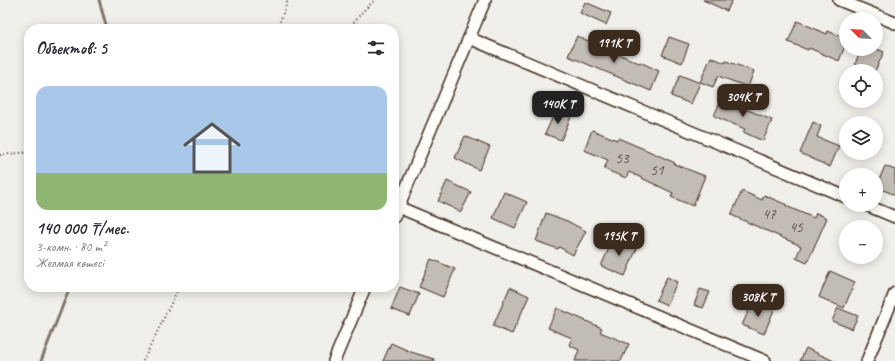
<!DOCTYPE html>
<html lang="ru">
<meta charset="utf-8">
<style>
:root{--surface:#fff;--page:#f7f7f7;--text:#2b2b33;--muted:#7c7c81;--line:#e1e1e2;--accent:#3b2a1e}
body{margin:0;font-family:Caveat,sans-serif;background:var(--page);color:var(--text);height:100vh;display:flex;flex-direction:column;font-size:15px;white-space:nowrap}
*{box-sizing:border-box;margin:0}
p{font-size:13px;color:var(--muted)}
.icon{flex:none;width:22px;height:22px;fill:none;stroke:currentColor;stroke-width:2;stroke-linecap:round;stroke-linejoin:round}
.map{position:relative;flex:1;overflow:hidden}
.side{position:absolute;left:24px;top:24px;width:375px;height:268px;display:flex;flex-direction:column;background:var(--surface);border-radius:16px;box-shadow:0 2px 10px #0003}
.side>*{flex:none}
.needle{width:26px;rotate:294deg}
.fabs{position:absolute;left:839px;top:12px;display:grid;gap:8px}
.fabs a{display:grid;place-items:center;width:44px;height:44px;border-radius:50%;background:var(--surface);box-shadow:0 2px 10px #0003;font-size:20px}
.price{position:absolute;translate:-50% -34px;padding:0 9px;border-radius:8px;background:var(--accent);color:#fff;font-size:13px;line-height:26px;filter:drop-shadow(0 1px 2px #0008)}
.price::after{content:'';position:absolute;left:50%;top:24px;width:12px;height:9px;margin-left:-6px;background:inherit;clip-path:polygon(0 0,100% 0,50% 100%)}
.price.selected{background:#222;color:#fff}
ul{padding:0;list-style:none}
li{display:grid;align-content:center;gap:8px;height:212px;padding:0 12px}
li+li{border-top:1px solid var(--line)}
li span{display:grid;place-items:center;height:124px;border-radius:12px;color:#555}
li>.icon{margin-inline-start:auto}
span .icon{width:72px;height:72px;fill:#fffc;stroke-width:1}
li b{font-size:17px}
h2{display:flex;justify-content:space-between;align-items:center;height:48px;padding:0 12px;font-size:17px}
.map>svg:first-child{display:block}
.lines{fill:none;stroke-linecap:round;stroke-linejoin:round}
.stream{stroke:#80746b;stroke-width:3}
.building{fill:#c1bcb4;stroke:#3b2a1e}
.street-casing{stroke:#3b2a1e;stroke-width:14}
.path{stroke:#3b2a1e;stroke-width:2;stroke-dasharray:1 3;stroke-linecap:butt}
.street{stroke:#fdfcf7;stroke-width:11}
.labels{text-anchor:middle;stroke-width:3.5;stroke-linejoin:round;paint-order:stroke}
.number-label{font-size:15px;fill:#5c4e44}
</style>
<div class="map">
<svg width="895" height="361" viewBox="0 0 895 361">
<rect width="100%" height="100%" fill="#f1efea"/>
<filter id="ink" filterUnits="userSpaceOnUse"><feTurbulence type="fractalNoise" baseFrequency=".025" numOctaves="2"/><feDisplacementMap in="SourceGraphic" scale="8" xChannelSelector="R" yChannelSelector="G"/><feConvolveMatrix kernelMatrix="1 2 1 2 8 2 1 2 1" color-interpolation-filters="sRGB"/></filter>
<g filter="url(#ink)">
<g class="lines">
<!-- stream -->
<g class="stream">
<path d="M 99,0 L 107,29"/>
<path d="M 41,361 L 70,287"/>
</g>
</g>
<!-- building -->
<g class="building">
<path d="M 703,0 L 732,0 L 727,11 Z"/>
<path d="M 585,2 L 611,13 L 606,25 L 580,13 Z"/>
<path d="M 797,21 L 827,34 L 828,31 L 846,39 L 846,43 L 839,61 L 809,48 L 808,50 L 788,42 Z"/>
<path d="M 577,36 L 639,63 L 640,62 L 659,71 L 651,91 L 568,56 Z"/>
<path d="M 669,37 L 689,44 L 682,63 L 662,55 Z"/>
<path d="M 861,49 L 877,49 L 884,52 L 875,71 L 871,71 L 855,64 Z"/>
<path d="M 711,57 L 725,63 L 726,61 L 754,71 L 748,87 L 718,76 L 713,87 L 700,82 Z"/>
<path d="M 680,75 L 700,83 L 691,104 L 671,96 Z"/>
<path d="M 723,95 L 743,104 L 741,107 L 772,120 L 763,141 L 743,132 L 745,129 L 714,116 Z"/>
<path d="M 556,110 L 571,117 L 561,140 L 545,134 Z"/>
<path d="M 813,122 L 821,126 L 817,137 L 839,146 L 830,167 L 800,153 Z"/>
<path d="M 592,130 L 617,140 L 618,138 L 651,152 L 675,163 L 674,164 L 705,176 L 693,206 L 671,197 L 673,193 L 629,172 L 626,178 L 604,169 L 608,160 L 584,150 Z"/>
<path d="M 465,136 L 490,147 L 479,170 L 455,158 Z"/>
<path d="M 885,166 L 895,170 L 895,195 L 876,187 Z"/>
<path d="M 447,181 L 471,192 L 461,212 L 438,201 Z"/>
<path d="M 742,191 L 762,200 L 764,195 L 787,205 L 786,206 L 814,218 L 816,213 L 827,218 L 807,263 L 796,258 L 801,246 L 731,215 Z"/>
<path d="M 504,192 L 527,202 L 515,228 L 493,218 Z"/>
<path d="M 546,213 L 567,221 L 586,231 L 573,255 L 559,247 L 558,249 L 536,241 Z"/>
<path d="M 614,237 L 637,248 L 625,276 L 601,266 Z"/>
<path d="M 431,259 L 455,269 L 443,297 L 419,287 Z"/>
<path d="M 830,271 L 855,282 L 844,308 L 819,297 Z"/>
<path d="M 667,277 L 677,282 L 667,305 L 656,300 Z"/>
<path d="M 400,287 L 419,294 L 410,316 L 391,309 Z"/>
<path d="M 510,287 L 529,296 L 512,334 L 493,326 Z"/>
<path d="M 700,289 L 710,292 L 703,308 L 694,305 Z"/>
<path d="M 753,301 L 774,310 L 764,334 L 742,325 Z"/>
<path d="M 557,308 L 602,328 L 600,332 L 629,344 L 621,361 L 575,361 L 579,350 L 569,345 L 572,338 L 548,328 Z"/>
<path d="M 838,308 L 858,316 L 852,329 L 832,321 Z"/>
<path d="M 391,343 L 411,352 L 434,359 L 434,361 L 383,361 Z"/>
<path d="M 806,348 L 834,361 L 800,361 Z"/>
</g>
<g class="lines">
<defs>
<g id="street">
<path d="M 839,0 L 895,23"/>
<path d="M 469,38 L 846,197"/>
<path d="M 866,205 L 895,217"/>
<path d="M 398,207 L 765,361"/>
<path d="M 394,217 L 485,0"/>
<path d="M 334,361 L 365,287"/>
<path d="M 867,361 L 895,293"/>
</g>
</defs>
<!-- street casing -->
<use href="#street" class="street-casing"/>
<!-- path -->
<g class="path">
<path d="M 277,29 L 288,0"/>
<path d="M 349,29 L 363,11 L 375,0"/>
<path d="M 0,155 L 29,152"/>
<path d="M 143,361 L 179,287"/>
</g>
<!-- street -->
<use href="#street" class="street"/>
</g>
</g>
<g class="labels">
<!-- number labels -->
<g class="number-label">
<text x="622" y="163">53</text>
<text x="657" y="175">51</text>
<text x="769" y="219">47</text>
<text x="796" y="232">45</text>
</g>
</g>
</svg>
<div class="fabs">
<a><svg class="needle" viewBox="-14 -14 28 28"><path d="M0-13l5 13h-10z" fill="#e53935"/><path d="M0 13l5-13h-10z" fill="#7c7c81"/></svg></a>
<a><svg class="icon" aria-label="locate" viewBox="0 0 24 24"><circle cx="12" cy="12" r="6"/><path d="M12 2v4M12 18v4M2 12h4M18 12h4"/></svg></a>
<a><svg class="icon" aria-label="layers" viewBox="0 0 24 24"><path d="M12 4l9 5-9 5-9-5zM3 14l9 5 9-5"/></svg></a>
<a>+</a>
<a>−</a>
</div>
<b class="price" style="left:614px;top:64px">191K ₸</b>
<b class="price" style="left:743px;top:118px">304K ₸</b>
<b class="price selected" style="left:558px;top:125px">140K ₸</b>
<b class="price" style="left:619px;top:257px">195K ₸</b>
<b class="price" style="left:758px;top:318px">308K ₸</b>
<section class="side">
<h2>Объектов: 5<svg class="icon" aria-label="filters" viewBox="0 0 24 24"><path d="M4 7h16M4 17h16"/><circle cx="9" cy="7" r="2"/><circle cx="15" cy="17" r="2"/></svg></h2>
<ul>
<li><span style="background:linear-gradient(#a9c7e8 70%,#8fb573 0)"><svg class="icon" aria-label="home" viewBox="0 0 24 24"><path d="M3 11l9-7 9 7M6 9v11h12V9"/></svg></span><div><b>140 000 ₸/мес.</b><p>3-комн. · 80 m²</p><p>Желмая көшесі</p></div></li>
</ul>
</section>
</div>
